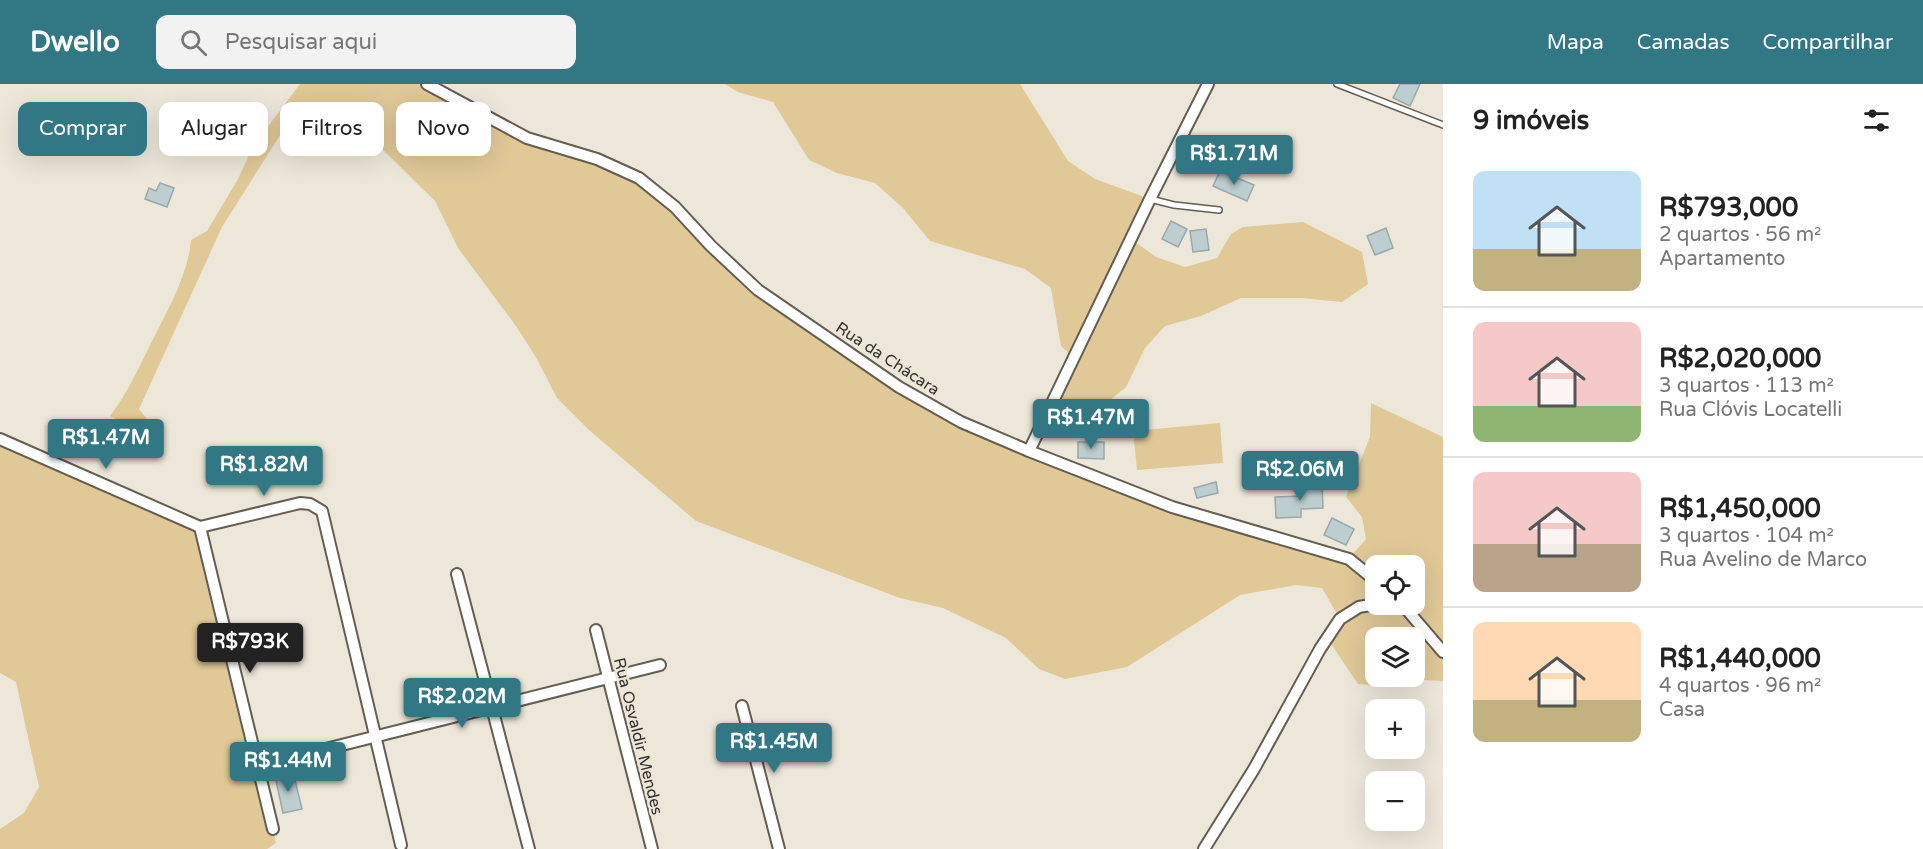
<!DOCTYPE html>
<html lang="pt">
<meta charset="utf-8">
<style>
:root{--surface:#fff;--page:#f2f2f2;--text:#222;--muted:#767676;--line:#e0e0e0;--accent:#327884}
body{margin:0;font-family:"Varela Round",sans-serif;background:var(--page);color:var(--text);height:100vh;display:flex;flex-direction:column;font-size:22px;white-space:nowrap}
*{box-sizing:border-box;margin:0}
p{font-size:20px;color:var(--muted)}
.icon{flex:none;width:33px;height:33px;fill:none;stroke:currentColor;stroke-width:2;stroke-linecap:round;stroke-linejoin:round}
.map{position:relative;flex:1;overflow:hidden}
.details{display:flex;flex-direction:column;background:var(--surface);width:480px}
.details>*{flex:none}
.hud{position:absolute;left:18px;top:18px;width:570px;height:54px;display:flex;gap:12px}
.controls{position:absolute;left:1365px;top:471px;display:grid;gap:12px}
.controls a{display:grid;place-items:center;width:60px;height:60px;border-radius:12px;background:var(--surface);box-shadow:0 6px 24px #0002;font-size:30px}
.price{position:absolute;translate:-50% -51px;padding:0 14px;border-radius:6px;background:var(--accent);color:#fff;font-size:20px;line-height:39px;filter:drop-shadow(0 2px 3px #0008)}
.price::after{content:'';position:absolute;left:50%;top:36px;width:18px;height:14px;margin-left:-9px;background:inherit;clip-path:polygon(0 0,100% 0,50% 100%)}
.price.selected{background:#222;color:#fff}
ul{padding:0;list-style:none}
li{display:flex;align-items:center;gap:18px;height:150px;padding:0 30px}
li+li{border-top:2px solid var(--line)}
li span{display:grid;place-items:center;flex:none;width:168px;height:120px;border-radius:12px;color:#555}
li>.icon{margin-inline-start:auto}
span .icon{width:72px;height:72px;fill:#fffc;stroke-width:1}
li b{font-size:26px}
h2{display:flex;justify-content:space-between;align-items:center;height:72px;padding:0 30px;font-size:26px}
.chip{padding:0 21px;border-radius:12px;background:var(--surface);box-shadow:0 6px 24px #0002;font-size:21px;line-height:54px}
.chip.selected{background:var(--accent);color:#fff}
header{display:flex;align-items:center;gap:36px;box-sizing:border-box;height:84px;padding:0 30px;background:var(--accent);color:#fff}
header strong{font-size:28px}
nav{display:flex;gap:33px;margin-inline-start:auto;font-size:21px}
.search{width:420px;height:54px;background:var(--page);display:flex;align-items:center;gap:15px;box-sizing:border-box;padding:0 21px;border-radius:12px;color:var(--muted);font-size:22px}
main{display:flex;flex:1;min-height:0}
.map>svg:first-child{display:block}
.green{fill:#e0c897;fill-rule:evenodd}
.building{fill:#bdced1;stroke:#98a8ab;stroke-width:1.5}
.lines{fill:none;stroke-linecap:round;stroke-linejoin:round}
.lane-casing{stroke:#635d52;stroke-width:8}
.street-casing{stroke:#635d52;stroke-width:14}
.lane{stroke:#fff;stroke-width:5}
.street{stroke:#fff;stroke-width:10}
.labels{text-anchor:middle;stroke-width:5;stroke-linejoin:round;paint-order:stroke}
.street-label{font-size:16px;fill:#34322d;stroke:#ede7da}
</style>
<header>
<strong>Dwello</strong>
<div class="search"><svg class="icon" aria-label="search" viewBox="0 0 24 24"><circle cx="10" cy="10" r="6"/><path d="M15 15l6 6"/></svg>Pesquisar aqui</div>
<nav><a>Mapa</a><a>Camadas</a><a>Compartilhar</a></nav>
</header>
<main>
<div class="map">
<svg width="1443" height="765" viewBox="0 0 1443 765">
<rect width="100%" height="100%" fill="#ede7da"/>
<!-- green -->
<g class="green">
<path d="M 300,0 L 427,0 L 527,54 L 639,94 L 758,206 L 961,338 L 1172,423 L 1349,474 L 1366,455 L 1362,433 L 1346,413 L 1370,353 L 1371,319 L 1443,353 L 1443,597 L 1424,596 L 1385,602 L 1358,600 L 1327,554 L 1340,535 L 1322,504 L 1296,501 L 1240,511 L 1127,583 L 1065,595 L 1039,585 L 1006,554 L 943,524 L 900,514 L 696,437 L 589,346 L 557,314 L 537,275 L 516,242 L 458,164 L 435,117 L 369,52 L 321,25 L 301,18 L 222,143 L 139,325 L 156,346 L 142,347 L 110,332 C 127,310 138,285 151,259 C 167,227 188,192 191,156 L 207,147 L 238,95 L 254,61 ZM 1376,482 L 1414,482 L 1414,520 L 1376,520 ZM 1376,554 L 1414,554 L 1414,592 L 1376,592 Z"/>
<path d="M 725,0 L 1020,0 L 1068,77 L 1095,95 L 1150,115 L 1131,155 L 1156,173 L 1185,183 L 1217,174 L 1231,150 L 1243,143 L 1303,138 L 1362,168 L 1368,200 L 1342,218 L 1301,214 L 1241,214 L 1201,232 L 1165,242 L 1145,264 L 1126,303 L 1085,336 L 1047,330 L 1074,274 L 1061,262 L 1051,204 L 1025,185 L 930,157 L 903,124 L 875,99 L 837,89 L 809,76 L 773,18 L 738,8 Z"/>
<path d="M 1220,339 L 1223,379 L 1137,386 L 1133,347 Z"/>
<path d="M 0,355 L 200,443 L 273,745 L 276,759 L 267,765 L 0,765 L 0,745 L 24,729 L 39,703 L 16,598 L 0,589 Z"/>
</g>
<!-- building -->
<g class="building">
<path d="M 1400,0 L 1420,0 L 1410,22 L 1393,14 Z"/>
<path d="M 224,26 L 225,36 L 242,35 L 244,54 L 231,55 L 231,59 L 218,60 L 218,54 L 187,57 L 184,29 Z"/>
<path d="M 1220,87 L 1254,101 L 1247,117 L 1213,102 Z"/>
<path d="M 160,99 L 174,104 L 167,123 L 145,115 L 149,104 L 156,107 Z"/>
<path d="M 1171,137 L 1187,145 L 1178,163 L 1162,155 Z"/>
<path d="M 1386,144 L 1393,164 L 1375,171 L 1367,152 Z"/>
<path d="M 1206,145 L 1209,166 L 1193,168 L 1190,147 Z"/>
<path d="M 1078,358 L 1104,358 L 1104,375 L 1078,374 Z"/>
<path d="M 1216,398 L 1218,409 L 1197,414 L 1194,404 Z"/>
<path d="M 1302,400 L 1322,400 L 1323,424 L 1301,425 L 1301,433 L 1276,434 L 1275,413 L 1302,412 Z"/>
<path d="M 1332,434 L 1354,445 L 1346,461 L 1324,451 Z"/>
<path d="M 293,688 L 302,725 L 283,729 L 275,692 Z"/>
</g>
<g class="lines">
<defs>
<g id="lane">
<path d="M 1337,0 L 1443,41"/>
<path d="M 1150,115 L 1174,121 L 1219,126"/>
</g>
<g id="street">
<path d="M 427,0 L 527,54 L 597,75 L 639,94 L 675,123 L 711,162 L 758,206 L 899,303 L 961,338 L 1029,367 L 1172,423 L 1349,475 L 1376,497"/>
<path d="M 0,355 L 200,443"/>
<path d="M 1029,367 L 1150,115 L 1208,0"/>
<path d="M 200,443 L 300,419 L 310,420 L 322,427 L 401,761"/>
<path d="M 200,443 L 273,745"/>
<path d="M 457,490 L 529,765"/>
<path d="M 1402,520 L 1443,568"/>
<path d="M 596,546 L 652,765"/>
<path d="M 742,622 L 779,765"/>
<path d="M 258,682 L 660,581"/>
<path d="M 1204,765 L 1254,685 L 1320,565 L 1340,535 L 1359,523 L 1376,520"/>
</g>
</defs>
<!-- lane casing -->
<use href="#lane" class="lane-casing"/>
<!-- street casing -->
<use href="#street" class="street-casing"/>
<!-- lane -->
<use href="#lane" class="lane"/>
<!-- street -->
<use href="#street" class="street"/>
</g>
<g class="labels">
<!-- street labels -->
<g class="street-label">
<text transform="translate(888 274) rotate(33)" y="6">Rua da Chácara</text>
<text transform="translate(639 652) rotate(76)" y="6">Rua Osvaldir Mendes</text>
</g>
</g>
</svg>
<div class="controls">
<a><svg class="icon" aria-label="locate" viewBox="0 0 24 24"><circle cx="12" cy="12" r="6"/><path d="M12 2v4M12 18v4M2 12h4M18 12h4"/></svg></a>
<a><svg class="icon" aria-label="layers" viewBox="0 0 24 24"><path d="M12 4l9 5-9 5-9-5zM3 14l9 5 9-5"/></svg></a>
<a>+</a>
<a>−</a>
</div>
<b class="price" style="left:1234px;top:102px">R$1.71M</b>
<b class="price" style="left:1091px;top:366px">R$1.47M</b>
<b class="price" style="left:106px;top:386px">R$1.47M</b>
<b class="price" style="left:264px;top:413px">R$1.82M</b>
<b class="price" style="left:1300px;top:418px">R$2.06M</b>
<b class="price selected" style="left:250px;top:590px">R$793K</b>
<b class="price" style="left:462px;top:645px">R$2.02M</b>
<b class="price" style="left:774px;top:690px">R$1.45M</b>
<b class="price" style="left:288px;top:709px">R$1.44M</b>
<div class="hud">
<a class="chip selected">Comprar</a>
<a class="chip">Alugar</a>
<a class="chip">Filtros</a>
<a class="chip">Novo</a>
</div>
</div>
<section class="details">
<h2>9 imóveis<svg class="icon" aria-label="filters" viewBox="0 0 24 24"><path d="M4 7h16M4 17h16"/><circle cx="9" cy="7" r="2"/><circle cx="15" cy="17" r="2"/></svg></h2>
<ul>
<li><span style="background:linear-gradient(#bfe0f5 65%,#c2b280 0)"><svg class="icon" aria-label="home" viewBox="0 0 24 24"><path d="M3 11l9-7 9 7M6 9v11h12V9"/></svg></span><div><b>R$793,000</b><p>2 quartos · 56 m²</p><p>Apartamento</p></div></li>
<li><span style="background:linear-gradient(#f6c9c9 70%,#8fb573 0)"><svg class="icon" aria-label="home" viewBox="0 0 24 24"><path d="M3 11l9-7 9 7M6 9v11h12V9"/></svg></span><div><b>R$2,020,000</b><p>3 quartos · 113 m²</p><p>Rua Clóvis Locatelli</p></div></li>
<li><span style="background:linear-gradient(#f6c9c9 60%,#b9a48a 0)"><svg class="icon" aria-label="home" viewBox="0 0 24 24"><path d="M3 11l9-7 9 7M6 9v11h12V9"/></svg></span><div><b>R$1,450,000</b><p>3 quartos · 104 m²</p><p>Rua Avelino de Marco</p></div></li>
<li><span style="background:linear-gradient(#ffd9b3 65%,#c2b280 0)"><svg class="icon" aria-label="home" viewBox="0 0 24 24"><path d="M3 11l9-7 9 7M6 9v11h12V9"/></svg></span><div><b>R$1,440,000</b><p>4 quartos · 96 m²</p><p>Casa</p></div></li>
</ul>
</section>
</main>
